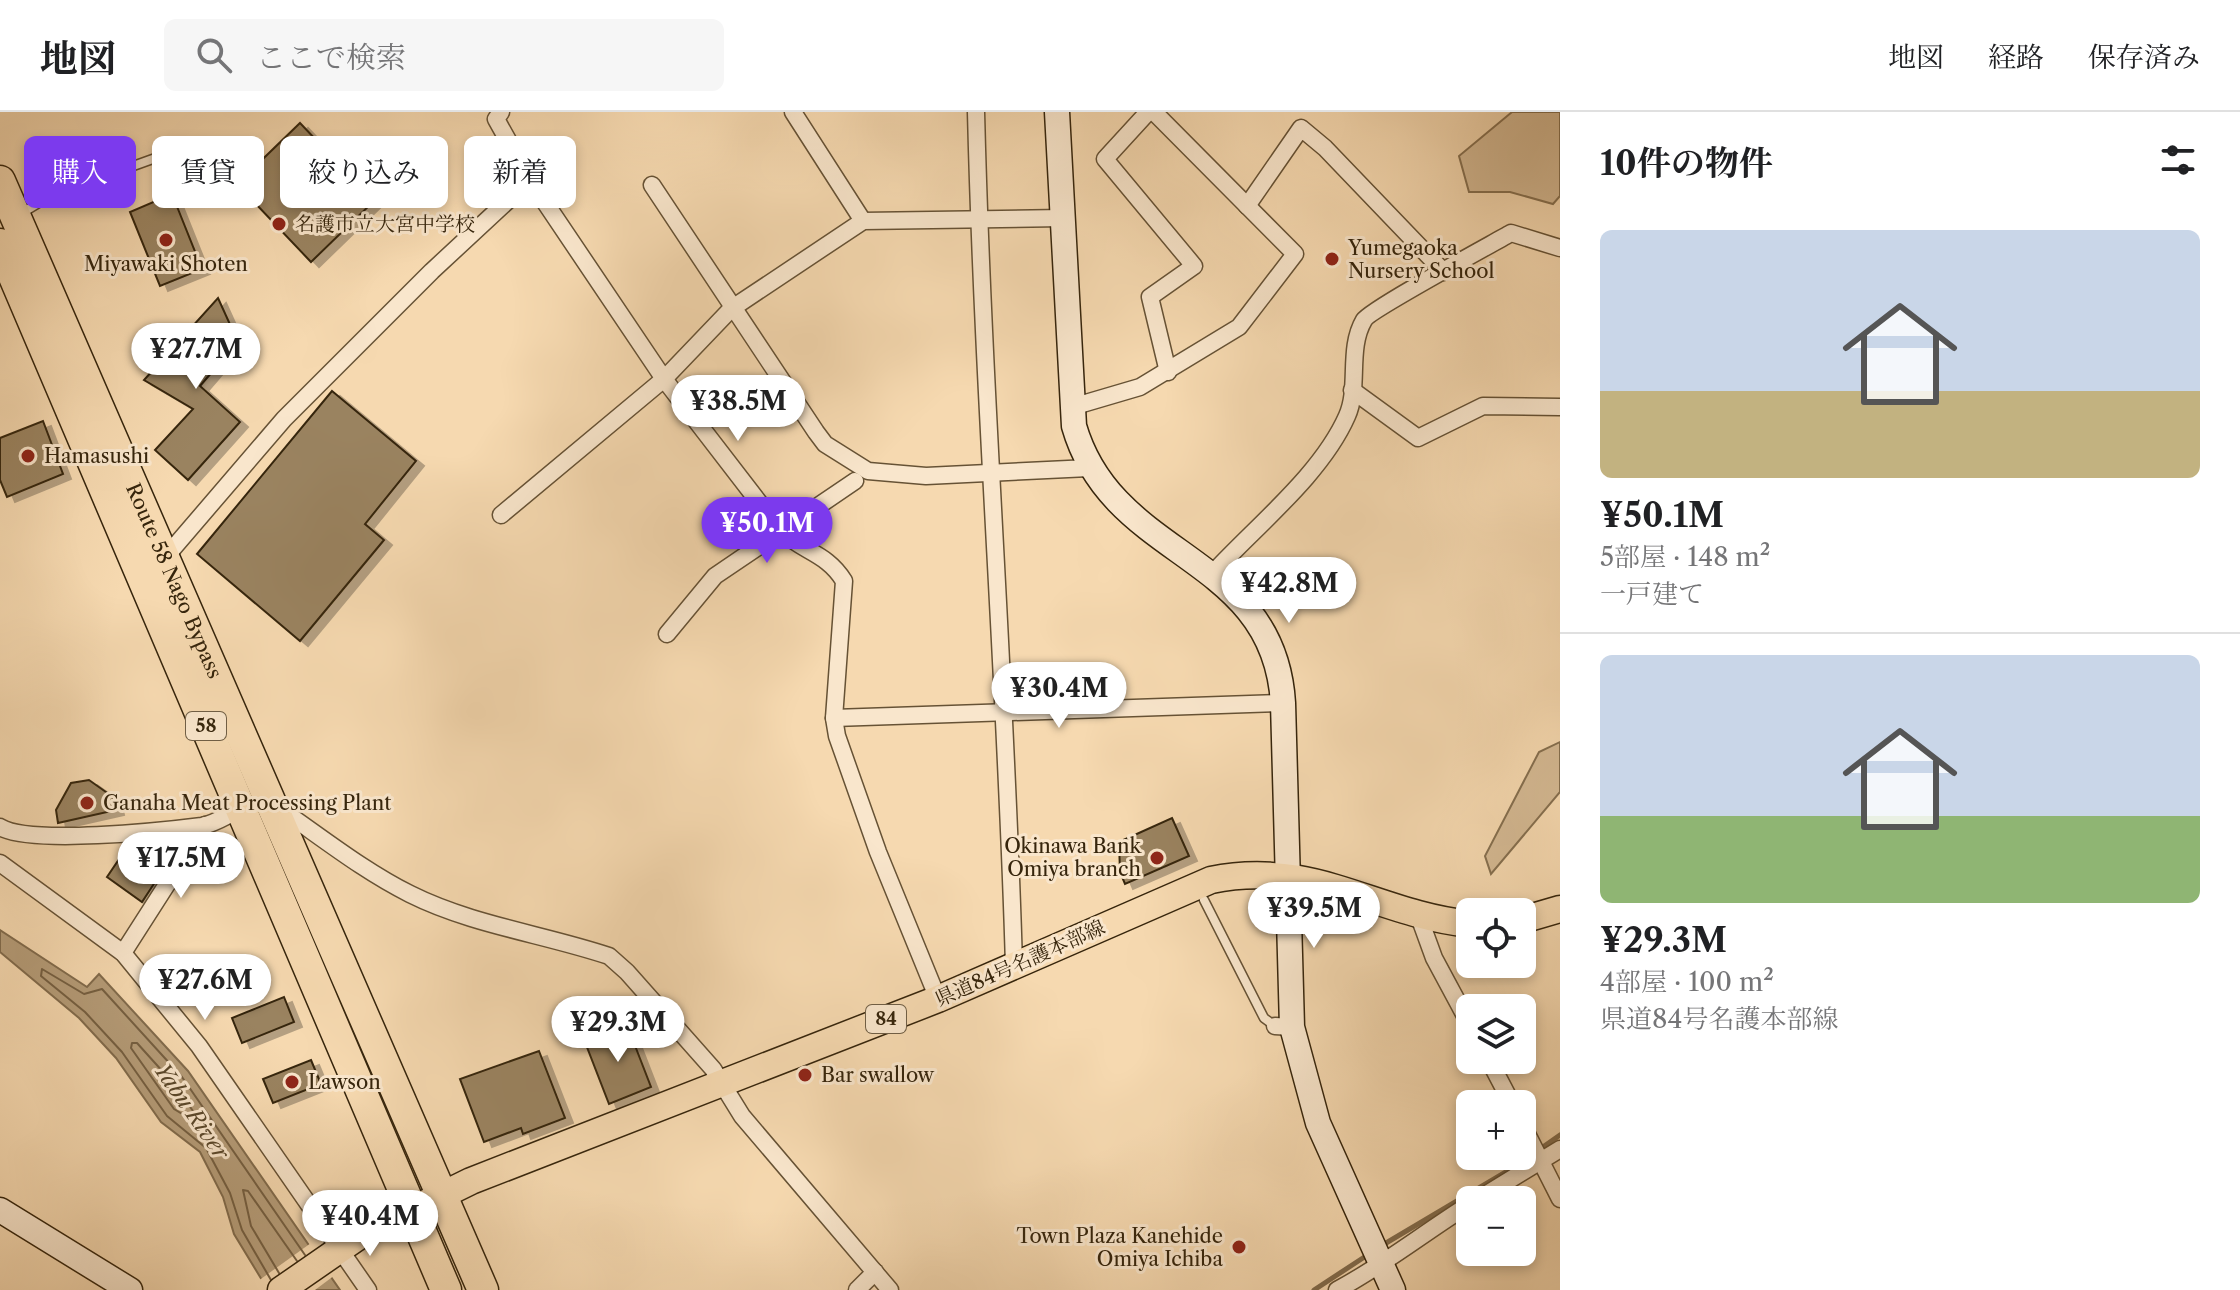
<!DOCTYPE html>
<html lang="ja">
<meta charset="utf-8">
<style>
:root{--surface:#fff;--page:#f6f6f6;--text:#202124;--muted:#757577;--line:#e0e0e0;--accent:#7c3aed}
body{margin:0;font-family:"Libre Caslon Text","Noto Serif JP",serif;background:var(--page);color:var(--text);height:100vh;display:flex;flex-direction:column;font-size:30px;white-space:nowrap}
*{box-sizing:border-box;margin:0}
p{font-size:26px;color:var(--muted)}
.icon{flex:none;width:44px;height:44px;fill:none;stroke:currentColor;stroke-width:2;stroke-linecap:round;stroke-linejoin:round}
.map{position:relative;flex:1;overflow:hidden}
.details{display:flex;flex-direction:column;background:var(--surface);width:680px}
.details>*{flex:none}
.hud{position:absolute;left:24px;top:24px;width:760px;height:72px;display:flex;gap:16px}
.buttons{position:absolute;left:1456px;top:786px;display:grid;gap:16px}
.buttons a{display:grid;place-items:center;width:80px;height:80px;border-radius:12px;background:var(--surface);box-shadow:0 4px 12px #0003;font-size:40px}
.price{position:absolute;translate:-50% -68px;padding:0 18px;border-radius:28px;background:#fff;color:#222;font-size:26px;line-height:52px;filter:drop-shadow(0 2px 4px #0008)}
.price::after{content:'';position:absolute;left:50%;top:48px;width:24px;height:18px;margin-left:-12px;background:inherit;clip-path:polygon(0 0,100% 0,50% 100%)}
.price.on{background:var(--accent);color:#fff}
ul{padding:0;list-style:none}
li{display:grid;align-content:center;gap:16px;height:424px;padding:0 40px}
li+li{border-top:2px solid var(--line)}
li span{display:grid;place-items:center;height:248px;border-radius:12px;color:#555}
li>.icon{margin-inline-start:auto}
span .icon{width:144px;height:144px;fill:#fffc;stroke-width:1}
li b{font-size:34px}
h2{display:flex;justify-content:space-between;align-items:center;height:96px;padding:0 40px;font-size:34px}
.tag{padding:0 28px;border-radius:12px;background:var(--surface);box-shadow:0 4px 12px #0003;font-size:28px;line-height:72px}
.tag.on{background:var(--accent);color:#fff}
header{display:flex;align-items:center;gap:48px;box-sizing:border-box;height:112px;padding:0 40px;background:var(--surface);border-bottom:2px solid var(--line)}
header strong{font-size:38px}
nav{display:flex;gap:44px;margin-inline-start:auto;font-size:28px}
.search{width:560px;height:72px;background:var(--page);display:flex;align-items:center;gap:20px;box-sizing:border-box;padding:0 28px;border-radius:12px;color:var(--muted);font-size:30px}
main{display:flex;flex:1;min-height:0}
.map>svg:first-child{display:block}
.green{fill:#d5ba94;stroke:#867050;stroke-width:2}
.water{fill:#b59c78;stroke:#826c4d;stroke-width:2}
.pier{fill:#f6d9b0}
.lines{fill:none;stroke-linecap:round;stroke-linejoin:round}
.shore{stroke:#766042;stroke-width:2}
.stream{stroke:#826c4d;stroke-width:5}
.building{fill:#9a8361;stroke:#36250c;stroke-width:2;filter:url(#shadow)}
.lane-casing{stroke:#665235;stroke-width:11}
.street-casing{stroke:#665235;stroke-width:19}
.secondary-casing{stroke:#36250c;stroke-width:27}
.primary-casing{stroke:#36250c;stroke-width:29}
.highway-casing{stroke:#36250c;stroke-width:33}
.lane{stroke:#f9e6cc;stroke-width:8}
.street{stroke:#f9e6cc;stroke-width:16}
.secondary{stroke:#f9e6cc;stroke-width:24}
.primary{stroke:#f6d9b0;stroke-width:26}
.highway{stroke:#f6d9b0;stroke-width:30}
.poi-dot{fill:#8f2418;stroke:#f9e6cc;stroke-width:3}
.labels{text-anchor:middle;stroke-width:6;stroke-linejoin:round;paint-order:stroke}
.shield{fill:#f9e6cc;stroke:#705f46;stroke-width:2}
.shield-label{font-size:18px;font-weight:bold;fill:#36250c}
.poi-label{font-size:20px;fill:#36250c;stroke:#f9e6cc;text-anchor:start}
.street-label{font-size:20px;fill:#36250c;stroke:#f9e6cc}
.water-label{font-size:22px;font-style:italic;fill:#5c492c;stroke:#f9e6cc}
</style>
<header>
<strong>地図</strong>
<div class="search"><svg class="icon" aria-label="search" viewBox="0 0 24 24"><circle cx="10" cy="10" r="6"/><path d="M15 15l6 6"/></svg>ここで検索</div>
<nav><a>地図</a><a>経路</a><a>保存済み</a></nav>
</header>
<main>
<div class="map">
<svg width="1560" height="1178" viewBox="0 0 1560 1178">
<defs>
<filter id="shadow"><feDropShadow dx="8" dy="5" stdDeviation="0" flood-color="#0004"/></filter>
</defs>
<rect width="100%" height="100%" fill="#f6d9b0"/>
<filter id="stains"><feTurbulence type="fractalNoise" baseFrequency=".0025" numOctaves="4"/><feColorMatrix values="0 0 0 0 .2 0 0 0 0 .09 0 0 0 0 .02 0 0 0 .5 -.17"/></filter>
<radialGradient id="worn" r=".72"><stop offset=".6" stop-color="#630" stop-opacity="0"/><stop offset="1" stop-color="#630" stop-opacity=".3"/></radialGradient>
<!-- green -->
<g class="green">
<path d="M 1512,0 L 1560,0 L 1560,84 L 1553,92 L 1510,80 L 1469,80 L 1459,44 Z"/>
<path d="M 1560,630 L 1560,680 L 1491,762 L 1485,744 L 1539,640 Z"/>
</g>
<!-- water -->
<path class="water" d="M 0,818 L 87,875 L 99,862 L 188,959 L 340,1178 L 268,1178 L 234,1122 L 223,1085 L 200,1040 L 161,1010 L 116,946 L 79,906 L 0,840 Z"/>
<!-- pier -->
<path class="pier" d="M 311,1131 L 335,1163 L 315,1178 L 263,1178 L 258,1169 Z"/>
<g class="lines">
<!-- shore -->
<g class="shore">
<path d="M 132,931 L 137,931 L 173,971 L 198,1006 L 197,1011 L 174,997 L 131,936 Z"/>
<path d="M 279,1161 L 251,1114 L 243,1078 L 248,1079 L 297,1149"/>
<path d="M 271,1168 L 242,1118 L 230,1081 L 206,1036 L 167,1004 L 122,940 L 85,900 L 41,864 L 42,857 L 84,882 L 102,877 L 182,965 L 305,1143"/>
</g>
<!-- stream -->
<g class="stream">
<path d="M 1381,1134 L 1516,1054 L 1560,1023"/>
<path d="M 1314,1178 L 1369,1142"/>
</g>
</g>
<!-- building -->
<g class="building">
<path d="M 300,11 L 374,89 L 311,150 L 237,72 Z"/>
<path d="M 172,82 L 202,157 L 160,174 L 130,100 Z"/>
<path d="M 218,186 L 238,230 L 200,274 L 240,310 L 188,368 L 155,338 L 193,297 L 144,268 Z"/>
<path d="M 332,279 L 416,349 L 365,412 L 384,428 L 300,529 L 197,442 Z"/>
<path d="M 43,309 L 63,362 L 7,385 L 0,368 L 0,326 Z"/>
<path d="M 89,668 L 113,685 L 116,698 L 58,711 L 56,698 L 71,671 Z"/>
<path d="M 1172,706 L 1189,744 L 1125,772 L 1120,760 L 1119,730 Z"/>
<path d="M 126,737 L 161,761 L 142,790 L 107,765 Z"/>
<path d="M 284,885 L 294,910 L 242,931 L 232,906 Z"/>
<path d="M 627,913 L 651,975 L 609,992 L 585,930 Z"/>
<path d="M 539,939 L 565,1006 L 523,1022 L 521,1016 L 484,1030 L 460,967 Z"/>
<path d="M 311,948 L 321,972 L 273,991 L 263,967 Z"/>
</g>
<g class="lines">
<defs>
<g id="lane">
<path d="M 22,101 L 50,84 L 161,44"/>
<path d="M 1204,788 L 1264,906 L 1275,914"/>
</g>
<g id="street">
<path d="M 793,0 L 863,109"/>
<path d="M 976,0 C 983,285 1006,569 1014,854"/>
<path d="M 1148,0 L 1105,47 L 1194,154 L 1150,185 L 1168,260"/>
<path d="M 530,68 L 664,267 L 781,419 C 803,440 827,441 844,469 L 834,606 L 837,624 L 878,740 L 938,887"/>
<path d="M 652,73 L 816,320 L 825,332 L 868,359 L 926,364 L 1089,356"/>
<path d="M 1247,94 L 1301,16 L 1325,36 L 1444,160"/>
<path d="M 1352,278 L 1418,326 L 1483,294 L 1560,295"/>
<path d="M 1072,295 L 1140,275 L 1239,215 L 1295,142 L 1154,0"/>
<path d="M 501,403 L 664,267 L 731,197 L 863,109 L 1063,106"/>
<path d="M 163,448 L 284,307 L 432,159 L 530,68 L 496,7 L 501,0"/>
<path d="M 1212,462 C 1256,414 1321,363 1347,304 C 1360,275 1347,237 1364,208 C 1370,198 1490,133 1511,121 L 1560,136"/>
<path d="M 667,522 L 715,464 L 855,369"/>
<path d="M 834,606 L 1283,591"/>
<path d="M 276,694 C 320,724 362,758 410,782 C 472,813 543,822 609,844 L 627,860 L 713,957 L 742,1004 L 890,1178"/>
<path d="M 0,715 C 29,733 163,719 202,714 C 215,712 229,702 241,697"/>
<path d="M 0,751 L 123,841 L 199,934 L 368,1178"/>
<path d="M 1418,802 L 1434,846 L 1470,913"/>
<path d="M 123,841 L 205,713"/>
<path d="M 1275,914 L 1292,915"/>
<path d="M 1489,948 L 1512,992"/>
<path d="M 1522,1012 L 1560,1087"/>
<path d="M 1477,1088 L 1560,1037"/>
<path d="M 857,1178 L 875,1160"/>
<path d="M 1337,1178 C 1384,1153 1425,1120 1470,1092"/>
</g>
<g id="secondary">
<path d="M 1057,0 L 1074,314 C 1113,450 1274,440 1283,591 L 1292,915 L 1318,1011 L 1393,1178"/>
<path d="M 0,1098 L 130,1178"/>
</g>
<g id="primary">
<path d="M 1522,808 L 1560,797"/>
<path d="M 281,1178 L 359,1124 L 471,1069 L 938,887 L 1211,768 C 1314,747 1375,802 1470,812"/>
</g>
<g id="highway">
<path id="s1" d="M 0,69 L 483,1178"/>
<path d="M 0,132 L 446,1178"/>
</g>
</defs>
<!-- lane casing -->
<use href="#lane" class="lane-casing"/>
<!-- street casing -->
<use href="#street" class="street-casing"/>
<!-- secondary casing -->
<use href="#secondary" class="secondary-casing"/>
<!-- primary casing -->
<use href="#primary" class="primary-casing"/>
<!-- highway casing -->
<use href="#highway" class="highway-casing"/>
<!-- lane -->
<use href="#lane" class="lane"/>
<!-- street -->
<use href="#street" class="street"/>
<!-- secondary -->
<use href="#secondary" class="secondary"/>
<!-- primary -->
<use href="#primary" class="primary"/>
<!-- highway -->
<use href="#highway" class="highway"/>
</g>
<!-- markers -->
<g class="poi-dot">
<circle cx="279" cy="112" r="8"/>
<circle cx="166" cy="128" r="8"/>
<circle cx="1332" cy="147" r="8"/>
<circle cx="28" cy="344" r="8"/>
<circle cx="87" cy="691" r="8"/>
<circle cx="1157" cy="746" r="8"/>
<circle cx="805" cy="963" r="8"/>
<circle cx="292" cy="970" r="8"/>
<circle cx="1239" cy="1135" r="8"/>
</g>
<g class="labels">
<!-- shield labels -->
<g class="shield">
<rect x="186" y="600" width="40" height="28" rx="6"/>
<rect x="866" y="893" width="40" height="28" rx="6"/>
</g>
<g class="shield-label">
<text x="206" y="620">58</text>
<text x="886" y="913">84</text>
</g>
<!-- poi labels -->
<g class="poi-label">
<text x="295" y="119">名護市立大宮中学校</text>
<text x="1348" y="143">Yumegaoka<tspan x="1348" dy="23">Nursery School</tspan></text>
<text x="166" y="159" text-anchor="middle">Miyawaki Shoten</text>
<text x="44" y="351">Hamasushi</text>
<text x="103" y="698">Ganaha Meat Processing Plant</text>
<text x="1141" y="741" text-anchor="end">Okinawa Bank<tspan x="1141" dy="23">Omiya branch</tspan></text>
<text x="821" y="970">Bar swallow</text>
<text x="308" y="977">Lawson</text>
<text x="1223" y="1131" text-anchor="end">Town Plaza Kanehide<tspan x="1223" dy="23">Omiya Ichiba</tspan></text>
</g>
<!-- street labels -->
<g class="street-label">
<text dy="7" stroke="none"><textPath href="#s1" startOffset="436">Route 58 Nago Bypass</textPath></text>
<text transform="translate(1020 851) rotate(-24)" y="7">県道84号名護本部線</text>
</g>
<!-- water labels -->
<g class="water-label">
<text transform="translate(192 999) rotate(55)" y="8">Yabu River</text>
</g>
</g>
<rect width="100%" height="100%" filter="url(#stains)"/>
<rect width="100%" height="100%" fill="url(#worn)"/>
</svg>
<div class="buttons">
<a><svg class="icon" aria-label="locate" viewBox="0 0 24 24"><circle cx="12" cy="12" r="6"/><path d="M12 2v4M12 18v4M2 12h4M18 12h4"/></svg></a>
<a><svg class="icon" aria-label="layers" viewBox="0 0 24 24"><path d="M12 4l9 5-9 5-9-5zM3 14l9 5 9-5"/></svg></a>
<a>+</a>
<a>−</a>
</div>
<b class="price" style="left:196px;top:279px">¥27.7M</b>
<b class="price" style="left:738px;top:331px">¥38.5M</b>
<b class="price on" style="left:767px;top:453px">¥50.1M</b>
<b class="price" style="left:1289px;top:513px">¥42.8M</b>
<b class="price" style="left:1059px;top:618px">¥30.4M</b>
<b class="price" style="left:181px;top:788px">¥17.5M</b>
<b class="price" style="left:1314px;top:838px">¥39.5M</b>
<b class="price" style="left:205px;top:910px">¥27.6M</b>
<b class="price" style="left:618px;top:952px">¥29.3M</b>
<b class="price" style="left:370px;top:1146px">¥40.4M</b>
<div class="hud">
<a class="tag on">購入</a>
<a class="tag">賃貸</a>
<a class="tag">絞り込み</a>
<a class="tag">新着</a>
</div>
</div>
<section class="details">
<h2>10件の物件<svg class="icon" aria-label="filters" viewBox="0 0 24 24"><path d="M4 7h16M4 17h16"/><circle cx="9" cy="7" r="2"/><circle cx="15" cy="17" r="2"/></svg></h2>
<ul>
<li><span style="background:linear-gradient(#c9d6e8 65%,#c2b280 0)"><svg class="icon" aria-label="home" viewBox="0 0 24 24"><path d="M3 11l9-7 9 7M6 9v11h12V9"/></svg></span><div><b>¥50.1M</b><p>5部屋 · 148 m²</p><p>一戸建て</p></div></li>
<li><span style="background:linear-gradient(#c9d6e8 65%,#8fb573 0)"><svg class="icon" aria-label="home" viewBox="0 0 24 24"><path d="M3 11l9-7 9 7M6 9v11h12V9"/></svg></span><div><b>¥29.3M</b><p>4部屋 · 100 m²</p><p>県道84号名護本部線</p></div></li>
</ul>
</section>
</main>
